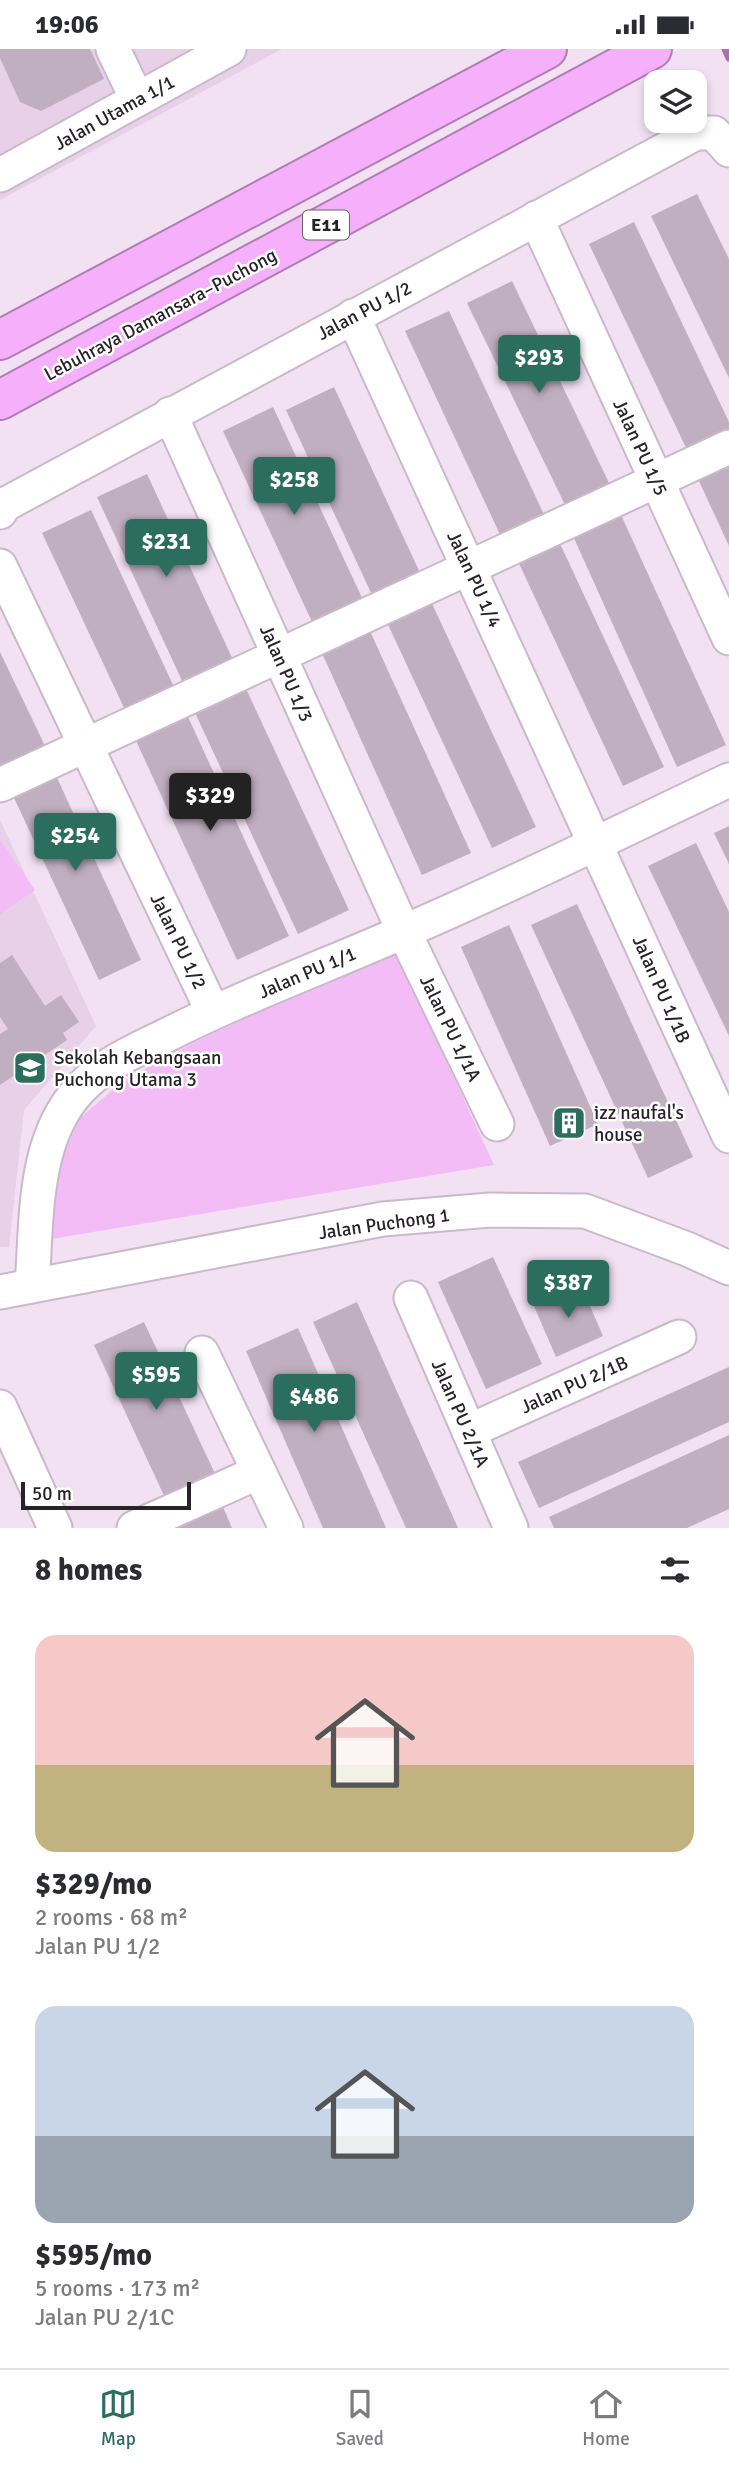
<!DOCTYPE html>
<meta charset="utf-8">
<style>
:root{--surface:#fff;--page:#f2f2f3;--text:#2b2b33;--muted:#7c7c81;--line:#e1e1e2;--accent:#2c6e5d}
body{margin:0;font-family:Signika,sans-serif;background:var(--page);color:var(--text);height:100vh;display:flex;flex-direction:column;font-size:26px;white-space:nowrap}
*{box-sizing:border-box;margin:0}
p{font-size:23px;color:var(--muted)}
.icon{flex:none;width:38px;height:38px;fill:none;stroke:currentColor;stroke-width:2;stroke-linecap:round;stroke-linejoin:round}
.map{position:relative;height:1479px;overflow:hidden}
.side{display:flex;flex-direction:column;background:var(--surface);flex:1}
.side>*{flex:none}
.buttons{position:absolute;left:644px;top:21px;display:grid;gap:14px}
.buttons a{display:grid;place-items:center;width:63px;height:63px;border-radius:14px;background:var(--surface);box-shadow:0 4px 10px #0003;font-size:35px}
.scale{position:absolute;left:21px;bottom:18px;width:170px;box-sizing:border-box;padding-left:7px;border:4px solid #282229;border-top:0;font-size:19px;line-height:24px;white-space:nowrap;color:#282229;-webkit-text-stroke:5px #fff;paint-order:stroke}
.price{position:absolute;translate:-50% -60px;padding:0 16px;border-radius:7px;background:var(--accent);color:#fff;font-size:23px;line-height:46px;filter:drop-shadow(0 2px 4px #0008)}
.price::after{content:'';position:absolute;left:50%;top:42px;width:21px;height:16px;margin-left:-10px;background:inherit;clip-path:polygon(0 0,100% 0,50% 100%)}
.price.active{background:#222;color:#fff}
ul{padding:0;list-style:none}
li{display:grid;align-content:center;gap:14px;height:371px;padding:0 35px}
li span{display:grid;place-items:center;height:217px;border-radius:21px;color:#555}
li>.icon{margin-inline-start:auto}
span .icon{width:126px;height:126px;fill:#fffc;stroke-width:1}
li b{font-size:30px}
h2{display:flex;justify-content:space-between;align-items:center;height:84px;padding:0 35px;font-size:30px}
.status{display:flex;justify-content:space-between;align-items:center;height:49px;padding:0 35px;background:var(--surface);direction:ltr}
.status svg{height:19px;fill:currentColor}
.dock{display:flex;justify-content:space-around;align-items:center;height:98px;border-top:2px solid var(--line);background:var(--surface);font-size:19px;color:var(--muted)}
.dock a{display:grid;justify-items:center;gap:4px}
.dock .active{color:var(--accent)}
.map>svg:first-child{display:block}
.built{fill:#e7d0e8}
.green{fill:#f3bcf7}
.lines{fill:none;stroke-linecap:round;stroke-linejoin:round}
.stream{stroke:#ae6cb4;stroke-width:7}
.building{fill:#c0afc1}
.minor-casing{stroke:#cab9cb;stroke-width:37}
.highway-casing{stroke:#ae7eb2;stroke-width:42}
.minor{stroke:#fff;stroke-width:33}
.highway{stroke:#f6b0fb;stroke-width:38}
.labels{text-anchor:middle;stroke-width:5;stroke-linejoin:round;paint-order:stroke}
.shield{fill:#fff;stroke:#686469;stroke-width:2}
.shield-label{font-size:18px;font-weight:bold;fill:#282229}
.street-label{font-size:19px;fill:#282229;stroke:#fff}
.poi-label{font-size:19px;fill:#282229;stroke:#fff;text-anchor:start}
</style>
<div class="status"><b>19:06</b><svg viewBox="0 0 49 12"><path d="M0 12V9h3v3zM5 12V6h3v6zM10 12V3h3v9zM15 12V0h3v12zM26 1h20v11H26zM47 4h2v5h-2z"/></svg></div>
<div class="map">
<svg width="729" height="1479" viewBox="0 0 729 1479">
<rect width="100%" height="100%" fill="#f2e0f3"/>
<!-- built -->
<g class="built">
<path d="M 0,0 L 282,0 L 0,151 Z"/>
<path d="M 0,771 L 96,977 L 24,1061 L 9,1198 L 0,1198 Z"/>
</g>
<!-- green -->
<g class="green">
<path d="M 0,791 L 35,841 L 0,865 Z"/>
<path d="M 395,900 L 494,1116 L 51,1190 L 56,1123 L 80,1069 L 123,1032 L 201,990 Z"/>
</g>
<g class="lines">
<!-- stream -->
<path class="stream" d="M 725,0 L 729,9"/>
</g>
<!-- building -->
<g class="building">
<path d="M 0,0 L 90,0 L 104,30 L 41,62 L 20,53 L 0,9 Z"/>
<path d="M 697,145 L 729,210 L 729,329 L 651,167 Z"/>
<path d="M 634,173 L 729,373 L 729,385 L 689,405 L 589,195 Z"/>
<path d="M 512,232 L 611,438 L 567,460 L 467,254 Z"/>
<path d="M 449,262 L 547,472 L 503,492 L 405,282 Z"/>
<path d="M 334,338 L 421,526 L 373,548 L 286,361 Z"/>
<path d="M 273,358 L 364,553 L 314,577 L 223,382 Z"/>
<path d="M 729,402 L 729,497 L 693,419 Z"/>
<path d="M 147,425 L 234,613 L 184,636 L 97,448 Z"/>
<path d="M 617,457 L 726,696 L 677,718 L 569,478 Z"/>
<path d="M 91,461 L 175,640 L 126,663 L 42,484 Z"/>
<path d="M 556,486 L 664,718 L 623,737 L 515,506 Z"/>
<path d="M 428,546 L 536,778 L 492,799 L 384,567 Z"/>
<path d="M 365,571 L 471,804 L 422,826 L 317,593 Z"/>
<path d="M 0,603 L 47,701 L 3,722 L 0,717 Z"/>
<path d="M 241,629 L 349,861 L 298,885 L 190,653 Z"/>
<path d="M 183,657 L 289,887 L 237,911 L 131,681 Z"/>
<path d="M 52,718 L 141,911 L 99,931 L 9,738 Z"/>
<path d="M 729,777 L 729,815 L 714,784 Z"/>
<path d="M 696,794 L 729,863 L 729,987 L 648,817 Z"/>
<path d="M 577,855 L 693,1108 L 648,1129 L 531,876 Z"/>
<path d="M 509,876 L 598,1075 L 550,1097 L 461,898 Z"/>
<path d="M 12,906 L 45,957 L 61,946 L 79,973 L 63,984 L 67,991 L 0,1036 L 0,985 L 8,980 L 0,968 L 0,914 Z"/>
<path d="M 493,1208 L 542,1315 L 486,1340 L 438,1233 Z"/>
<path d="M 580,1234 L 603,1287 L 556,1308 L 533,1255 Z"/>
<path d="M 357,1253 L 458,1479 L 406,1479 L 313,1273 Z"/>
<path d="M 144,1273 L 217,1429 L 167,1453 L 94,1296 Z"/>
<path d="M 298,1279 L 386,1479 L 323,1479 L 246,1302 Z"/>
<path d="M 729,1318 L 729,1373 L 539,1459 L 518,1413 Z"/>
<path d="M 729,1386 L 729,1460 L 687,1479 L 554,1479 L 549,1468 Z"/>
<path d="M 220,1451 L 232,1479 L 176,1479 L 173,1472 Z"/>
</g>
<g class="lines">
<defs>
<g id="minor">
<path d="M 113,0 L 137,50"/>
<path d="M 0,126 L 229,0"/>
<path d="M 536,169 L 729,589"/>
<path d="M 353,267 L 729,1087"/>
<path d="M 170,365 L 404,883 L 497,1075"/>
<path d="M 0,463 L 4,456 L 696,84 L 714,84 L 729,101"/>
<path d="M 0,517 L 213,963"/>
<path d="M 0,736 L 729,398"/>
<path d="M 32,1237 C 37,1172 32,1091 80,1040 C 102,1016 136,1001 165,987 C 242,948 323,918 403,883 C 513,836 621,782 729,731"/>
<path d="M 0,1243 L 383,1170 L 490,1161 L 585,1162 L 687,1200 L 729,1219"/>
<path d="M 411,1249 L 511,1479"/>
<path d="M 202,1304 L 286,1479"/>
<path d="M 0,1358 L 55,1479"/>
<path d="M 469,1382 L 679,1288"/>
<path d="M 134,1479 L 259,1423"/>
</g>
<g id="highway">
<path d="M 0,291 L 547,0"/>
<path d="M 0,351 L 652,0"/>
</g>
</defs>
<!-- minor casing -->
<use href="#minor" class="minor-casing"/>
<!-- highway casing -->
<use href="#highway" class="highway-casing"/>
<!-- minor -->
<use href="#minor" class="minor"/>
<!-- highway -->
<use href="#highway" class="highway"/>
</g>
<!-- icons -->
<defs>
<symbol id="school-square" viewBox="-11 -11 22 22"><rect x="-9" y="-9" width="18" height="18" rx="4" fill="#2c6e5d" stroke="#fff"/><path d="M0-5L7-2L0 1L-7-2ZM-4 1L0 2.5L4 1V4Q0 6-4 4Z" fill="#fff"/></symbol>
<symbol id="building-square" viewBox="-11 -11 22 22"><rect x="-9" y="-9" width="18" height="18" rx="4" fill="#2c6e5d" stroke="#fff"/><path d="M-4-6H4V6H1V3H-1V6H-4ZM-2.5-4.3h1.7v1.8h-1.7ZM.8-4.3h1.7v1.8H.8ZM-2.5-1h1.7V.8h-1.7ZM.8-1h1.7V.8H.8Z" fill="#fff"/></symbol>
</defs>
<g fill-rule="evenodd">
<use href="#school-square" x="11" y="1000" width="38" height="38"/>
<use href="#building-square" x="550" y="1055" width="38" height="38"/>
</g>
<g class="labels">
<!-- shield labels -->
<rect class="shield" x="303" y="161.5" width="46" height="29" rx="5"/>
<g class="shield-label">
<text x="326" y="182">E11</text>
</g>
<!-- street labels -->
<g class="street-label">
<text transform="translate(114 63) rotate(-29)" y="7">Jalan Utama 1/1</text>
<text transform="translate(364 261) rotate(-28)" y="7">Jalan PU 1/2</text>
<text transform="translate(160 265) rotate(-28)" y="7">Lebuhraya Damansara–Puchong</text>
<text transform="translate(641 398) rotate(65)" y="7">Jalan PU 1/5</text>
<text transform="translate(475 530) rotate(65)" y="7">Jalan PU 1/4</text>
<text transform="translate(287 624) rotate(66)" y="7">Jalan PU 1/3</text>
<text transform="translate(179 892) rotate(64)" y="7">Jalan PU 1/2</text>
<text transform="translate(307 923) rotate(-23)" y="7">Jalan PU 1/1</text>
<text transform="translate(662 940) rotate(66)" y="7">Jalan PU 1/1B</text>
<text transform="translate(451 979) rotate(64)" y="7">Jalan PU 1/1A</text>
<text transform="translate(384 1174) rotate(-8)" y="7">Jalan Puchong 1</text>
<text transform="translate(574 1335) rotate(-24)" y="7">Jalan PU 2/1B</text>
<text transform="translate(461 1364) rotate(66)" y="7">Jalan PU 2/1A</text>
</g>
<!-- poi labels -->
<g class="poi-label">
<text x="54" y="1015">Sekolah Kebangsaan<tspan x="54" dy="22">Puchong Utama 3</tspan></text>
<text x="594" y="1070">izz naufal's<tspan x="594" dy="22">house</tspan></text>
</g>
</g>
</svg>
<div class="buttons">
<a><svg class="icon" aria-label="layers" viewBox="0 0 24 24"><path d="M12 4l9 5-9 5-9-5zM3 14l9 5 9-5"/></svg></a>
</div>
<div class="scale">50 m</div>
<b class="price" style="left:539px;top:346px">$293</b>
<b class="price" style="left:294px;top:468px">$258</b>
<b class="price" style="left:166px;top:530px">$231</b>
<b class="price active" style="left:210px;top:784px">$329</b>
<b class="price" style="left:75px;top:824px">$254</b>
<b class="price" style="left:568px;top:1271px">$387</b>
<b class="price" style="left:156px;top:1363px">$595</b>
<b class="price" style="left:314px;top:1385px">$486</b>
</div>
<section class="side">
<h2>8 homes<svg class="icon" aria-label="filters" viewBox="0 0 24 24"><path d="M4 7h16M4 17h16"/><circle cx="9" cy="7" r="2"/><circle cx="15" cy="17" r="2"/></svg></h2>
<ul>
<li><span style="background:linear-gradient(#f6c9c9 60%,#c2b280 0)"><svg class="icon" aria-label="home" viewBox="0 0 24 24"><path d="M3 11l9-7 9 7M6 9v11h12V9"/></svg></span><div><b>$329/mo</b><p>2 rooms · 68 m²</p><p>Jalan PU 1/2</p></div></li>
<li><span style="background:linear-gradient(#c9d6e8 60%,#9aa5b1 0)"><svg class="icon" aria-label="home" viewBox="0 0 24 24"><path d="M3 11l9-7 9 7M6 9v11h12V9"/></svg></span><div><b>$595/mo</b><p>5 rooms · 173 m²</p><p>Jalan PU 2/1C</p></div></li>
</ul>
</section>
<nav class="dock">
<a class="active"><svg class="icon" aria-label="map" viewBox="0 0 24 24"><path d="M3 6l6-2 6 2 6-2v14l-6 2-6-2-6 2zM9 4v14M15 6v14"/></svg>Map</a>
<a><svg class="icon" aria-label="saved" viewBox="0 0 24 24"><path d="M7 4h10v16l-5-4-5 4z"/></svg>Saved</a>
<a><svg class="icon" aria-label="home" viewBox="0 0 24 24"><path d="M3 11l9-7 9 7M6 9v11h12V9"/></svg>Home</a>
</nav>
